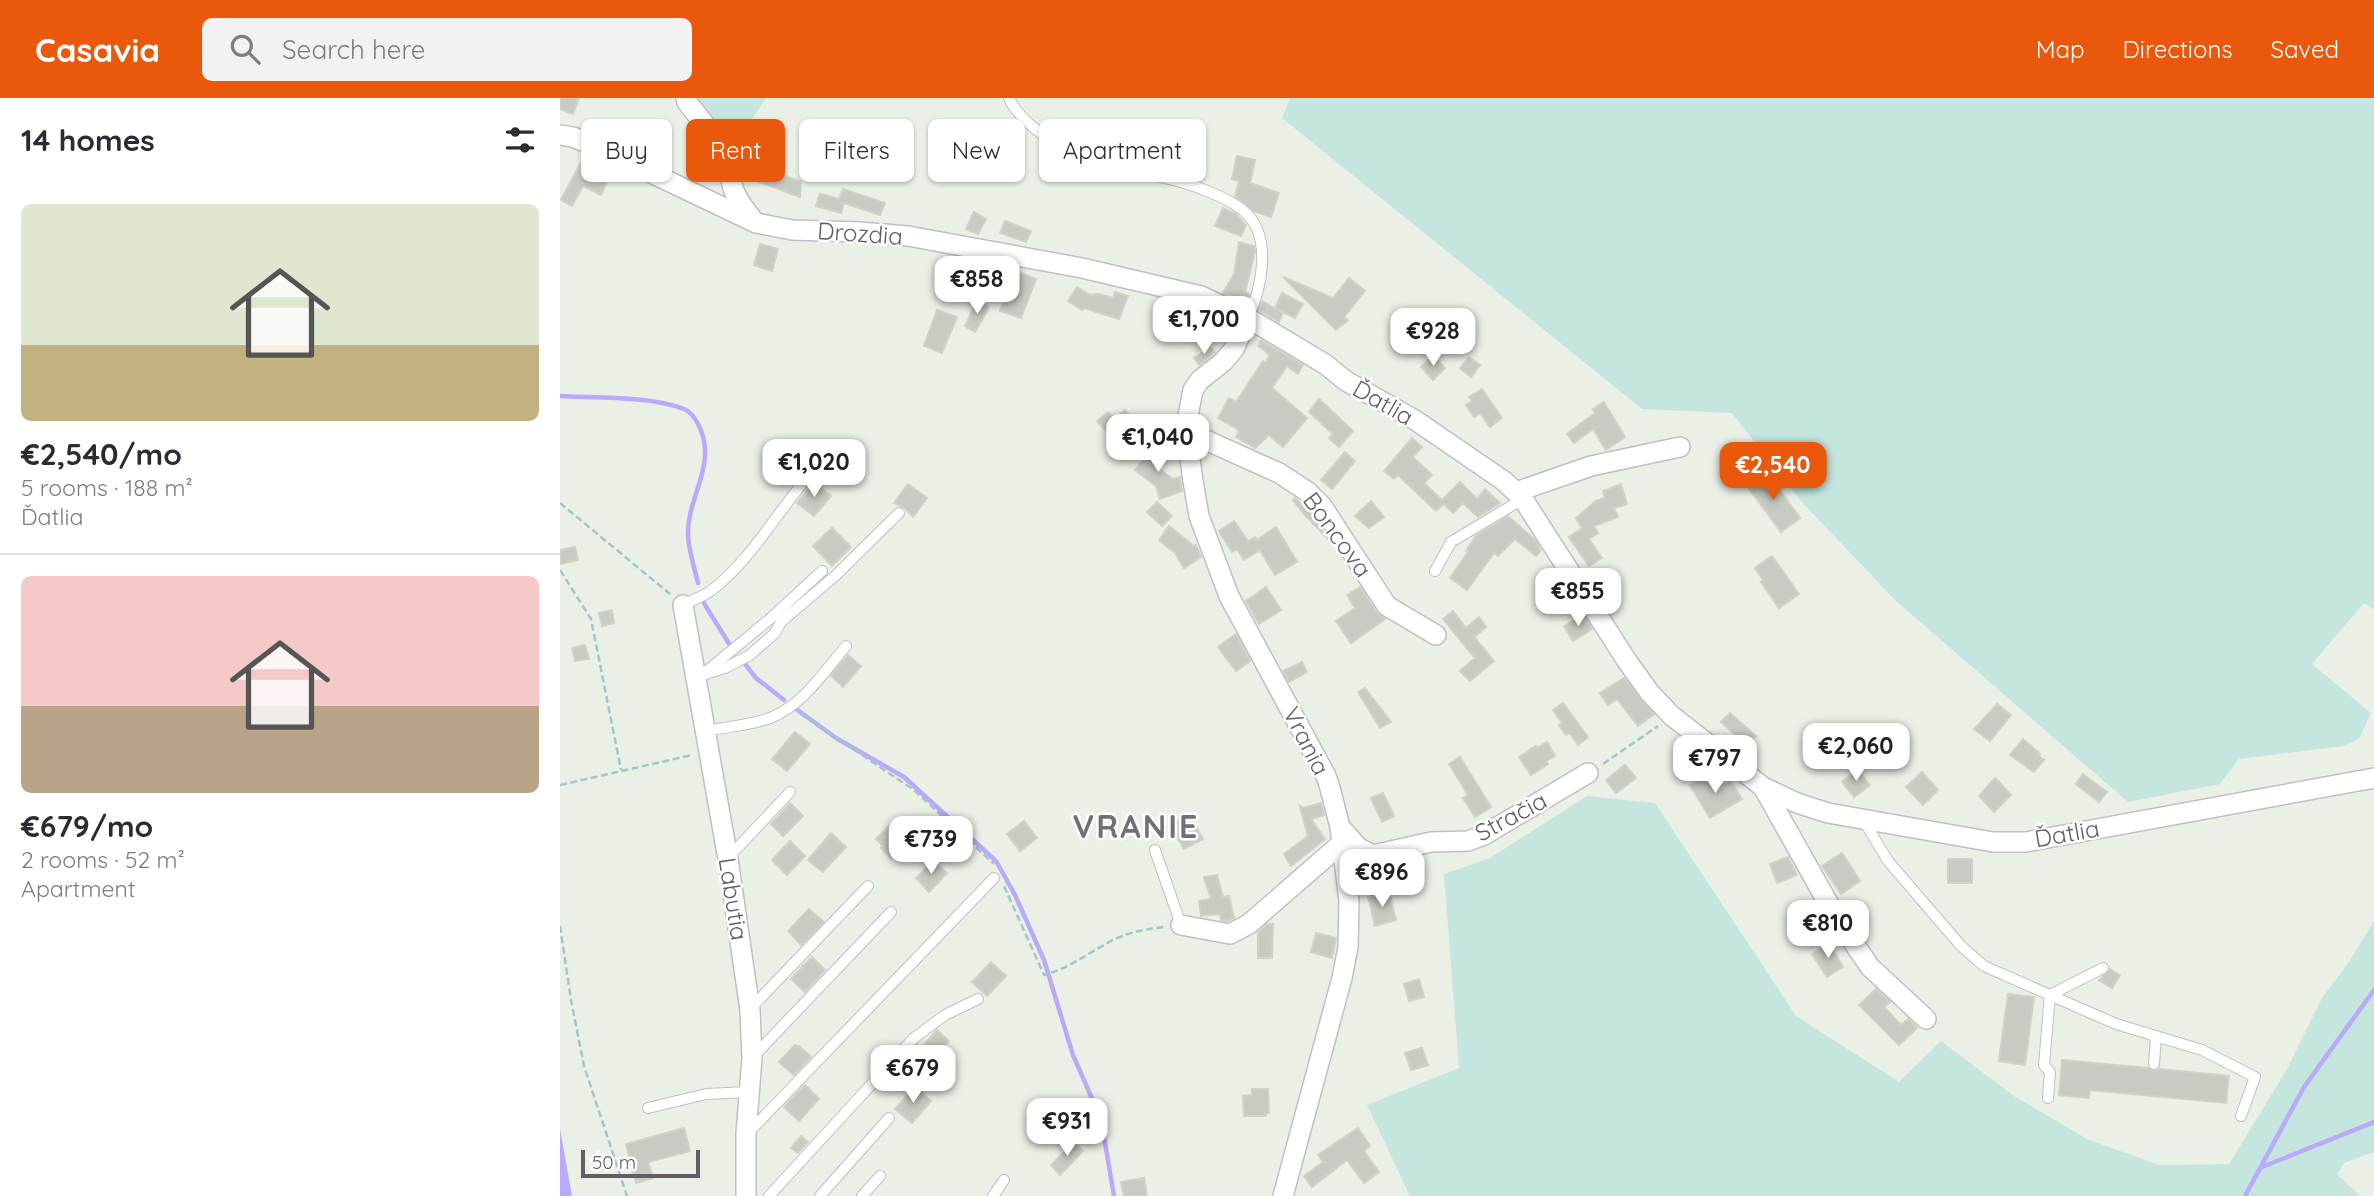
<!DOCTYPE html>
<meta charset="utf-8">
<style>
:root{--surface:#fff;--page:#f2f2f3;--text:#2b2b33;--muted:#7c7c81;--line:#e1e1e2;--accent:#ea580c}
body{margin:0;font-family:Quicksand,sans-serif;background:var(--page);color:var(--text);height:100vh;display:flex;flex-direction:column;font-size:26px;white-space:nowrap}
*{box-sizing:border-box;margin:0}
p{font-size:23px;color:var(--muted)}
.icon{flex:none;width:38px;height:38px;fill:none;stroke:currentColor;stroke-width:2;stroke-linecap:round;stroke-linejoin:round}
.map{position:relative;flex:1;overflow:hidden}
.details{display:flex;flex-direction:column;background:var(--surface);width:560px}
.details>*{flex:none}
.hud{position:absolute;left:21px;top:21px;width:665px;height:63px;display:flex;gap:14px}
.scale{position:absolute;left:21px;bottom:18px;width:119px;box-sizing:border-box;padding-left:7px;border:4px solid #615e66;border-top:0;font-size:19px;line-height:24px;white-space:nowrap;color:#615e66;-webkit-text-stroke:5px #fff;paint-order:stroke}
.price{position:absolute;translate:-50% -60px;padding:0 16px;border-radius:14px;background:#fff;color:#222;font-size:23px;line-height:46px;filter:drop-shadow(0 2px 4px #0008)}
.price::after{content:'';position:absolute;left:50%;top:42px;width:21px;height:16px;margin-left:-10px;background:inherit;clip-path:polygon(0 0,100% 0,50% 100%)}
.price.current{background:var(--accent);color:#fff}
ul{padding:0;list-style:none}
li{display:grid;align-content:center;gap:14px;height:371px;padding:0 21px}
li+li{border-top:2px solid var(--line)}
li span{display:grid;place-items:center;height:217px;border-radius:10px;color:#555}
li>.icon{margin-inline-start:auto}
span .icon{width:126px;height:126px;fill:#fffc;stroke-width:1}
li b{font-size:30px}
h2{display:flex;justify-content:space-between;align-items:center;height:84px;padding:0 21px;font-size:30px}
.chip{padding:0 24px;border-radius:10px;background:var(--surface);box-shadow:0 2px 5px #0004;font-size:24px;line-height:63px}
.chip.current{background:var(--accent);color:#fff}
header{display:flex;align-items:center;gap:42px;box-sizing:border-box;height:98px;padding:0 35px;background:var(--accent);color:#fff}
header strong{font-size:33px}
nav{display:flex;gap:38px;margin-inline-start:auto;font-size:24px}
.search{width:490px;height:63px;background:var(--page);display:flex;align-items:center;gap:18px;box-sizing:border-box;padding:0 24px;border-radius:10px;color:var(--muted);font-size:26px}
main{display:flex;flex:1;min-height:0}
.map>svg:first-child{display:block}
.green{fill:#c4e6de}
.water{fill:#baaafd}
.lines{fill:none;stroke-linecap:round;stroke-linejoin:round}
.stream{stroke:#baaafd;stroke-width:4.5}
.building{fill:#c7cbc3;stroke:#cdd4c5;stroke-width:2}
.lane-casing{stroke:#c0bec4;stroke-width:12}
.street-casing{stroke:#c0bec4;stroke-width:22}
.path{stroke:#9fc8ca;stroke-width:2.5;stroke-dasharray:7 3.5;stroke-linecap:butt}
.lane{stroke:#fff;stroke-width:10}
.street{stroke:#fff;stroke-width:19}
.labels{text-anchor:middle;stroke-width:5;stroke-linejoin:round;paint-order:stroke}
.street-label{font-size:24px;fill:#615e66;stroke:#fff}
.district-label{font-size:32px;font-weight:bold;letter-spacing:2px;fill:#716f78;stroke:#fff}
</style>
<header>
<strong>Casavia</strong>
<div class="search"><svg class="icon" aria-label="search" viewBox="0 0 24 24"><circle cx="10" cy="10" r="6"/><path d="M15 15l6 6"/></svg>Search here</div>
<nav><a>Map</a><a>Directions</a><a>Saved</a></nav>
</header>
<main>
<section class="details">
<h2>14 homes<svg class="icon" aria-label="filters" viewBox="0 0 24 24"><path d="M4 7h16M4 17h16"/><circle cx="9" cy="7" r="2"/><circle cx="15" cy="17" r="2"/></svg></h2>
<ul>
<li><span style="background:linear-gradient(#dfe7d0 65%,#c2b280 0)"><svg class="icon" aria-label="home" viewBox="0 0 24 24"><path d="M3 11l9-7 9 7M6 9v11h12V9"/></svg></span><div><b>€2,540/mo</b><p>5 rooms · 188 m²</p><p>Ďatlia</p></div></li>
<li><span style="background:linear-gradient(#f6c9c9 60%,#b9a48a 0)"><svg class="icon" aria-label="home" viewBox="0 0 24 24"><path d="M3 11l9-7 9 7M6 9v11h12V9"/></svg></span><div><b>€679/mo</b><p>2 rooms · 52 m²</p><p>Apartment</p></div></li>
</ul>
</section>
<div class="map">
<svg width="1814" height="1098" viewBox="0 0 1814 1098">
<rect width="100%" height="100%" fill="#ebf0e6"/>
<!-- green -->
<g class="green">
<path d="M 130,0 L 206,0 L 171,52 Z"/>
<path d="M 730,0 L 1814,0 L 1814,512 L 1804,505 L 1752,566 L 1811,615 L 1799,641 L 1783,648 L 1679,661 L 1660,686 L 1568,704 L 1335,502 L 1241,403 L 1172,315 L 1082,311 L 722,20 Z"/>
<path d="M 1027,698 L 1095,705 L 1236,918 L 1339,984 L 1381,943 L 1454,998 L 1527,1041 L 1599,1067 L 1669,1066 L 1727,971 L 1762,900 L 1789,864 L 1814,823 L 1814,1054 L 1784,1065 L 1777,1076 L 1800,1098 L 850,1098 L 807,1007 L 899,970 L 884,776 L 930,760 Z"/>
</g>
<!-- water -->
<path class="water" d="M 0,1031 L 12,1098 L 0,1098 Z"/>
<g class="lines">
<!-- stream -->
<g class="stream">
<path d="M 0,298 C 36,300 91,298 124,311 C 131,314 135,320 138,326 C 159,365 127,398 128,437 C 129,453 134,469 138,485"/>
<path d="M 142,499 L 145,507 L 173,552"/>
<path d="M 182,562 L 196,580 L 224,602"/>
<path d="M 232,608 L 276,640 L 344,679 L 436,763 L 455,797 L 484,862 L 513,957 L 541,1021 L 554,1098"/>
<path d="M 1702,1069 L 1814,1024"/>
<path d="M 1685,1098 L 1744,989 L 1814,892"/>
</g>
</g>
<!-- building -->
<g class="building">
<path d="M 0,0 L 19,0 L 13,16 L 0,11 Z"/>
<path d="M 591,28 L 606,33 L 598,67 L 550,54 L 564,29 L 587,43 Z"/>
<path d="M 139,51 L 154,59 L 145,78 L 130,72 Z"/>
<path d="M 677,58 L 695,62 L 690,85 L 719,95 L 711,119 L 694,113 L 675,98 L 679,83 L 672,81 Z"/>
<path d="M 182,61 L 241,84 L 240,99 L 183,78 Z"/>
<path d="M 20,66 L 37,75 L 42,66 L 52,72 L 41,97 L 23,88 L 12,108 L 1,102 Z"/>
<path d="M 283,91 L 325,105 L 320,117 L 284,105 L 281,115 L 256,108 L 260,96 L 279,101 Z"/>
<path d="M 663,110 L 676,116 L 686,127 L 681,138 L 655,128 Z"/>
<path d="M 414,114 L 426,121 L 418,136 L 406,131 Z"/>
<path d="M 445,123 L 471,133 L 466,144 L 440,135 Z"/>
<path d="M 679,144 L 694,148 L 695,154 L 685,194 L 689,196 L 686,205 L 663,195 L 674,176 Z"/>
<path d="M 200,146 L 218,151 L 212,173 L 194,167 Z"/>
<path d="M 455,173 L 476,181 L 461,220 L 440,213 Z"/>
<path d="M 723,179 L 773,200 L 789,180 L 805,193 L 784,219 L 788,222 L 776,232 Z"/>
<path d="M 517,189 L 530,197 L 539,196 L 553,200 L 555,194 L 568,198 L 559,221 L 524,210 L 522,212 L 508,203 Z"/>
<path d="M 722,195 L 743,206 L 735,220 L 715,210 Z"/>
<path d="M 417,202 L 429,209 L 415,234 L 405,228 Z"/>
<path d="M 702,203 L 723,215 L 719,224 L 699,212 Z"/>
<path d="M 377,212 L 397,219 L 382,255 L 364,248 Z"/>
<path d="M 701,242 L 743,267 L 738,276 L 727,268 L 712,290 L 747,320 L 723,349 L 709,337 L 695,350 L 676,339 L 679,334 L 677,331 L 658,320 L 669,300 L 676,304 L 703,263 L 705,265 L 710,257 L 698,248 Z"/>
<path d="M 651,249 L 655,254 L 639,267 L 634,260 Z"/>
<path d="M 873,258 L 885,270 L 873,282 L 861,269 Z"/>
<path d="M 909,259 L 920,267 L 911,279 L 900,270 Z"/>
<path d="M 922,291 L 942,320 L 930,329 L 920,315 L 914,319 L 906,307 L 912,303 L 909,299 Z"/>
<path d="M 759,301 L 793,333 L 779,349 L 769,340 L 773,336 L 749,314 Z"/>
<path d="M 1044,304 L 1065,339 L 1046,352 L 1033,331 L 1014,345 L 1007,336 L 1035,315 L 1033,311 Z"/>
<path d="M 565,312 L 577,325 L 556,344 L 537,323 L 548,314 L 555,321 Z"/>
<path d="M 852,340 L 862,349 L 853,359 L 872,377 L 864,385 L 882,402 L 900,384 L 917,401 L 925,391 L 940,405 L 918,419 L 903,405 L 893,415 L 884,406 L 876,413 L 838,377 L 834,381 L 824,373 Z"/>
<path d="M 594,347 L 604,355 L 595,368 L 613,381 L 620,379 L 622,393 L 600,401 L 596,388 L 575,372 Z"/>
<path d="M 785,354 L 795,363 L 772,391 L 761,382 Z"/>
<path d="M 1206,373 L 1240,420 L 1221,434 L 1187,388 Z"/>
<path d="M 254,384 L 271,398 L 254,418 L 237,405 Z"/>
<path d="M 348,386 L 367,400 L 353,419 L 344,409 L 334,405 Z"/>
<path d="M 1061,386 L 1067,406 L 1054,410 L 1058,419 L 1034,428 L 1038,435 L 1029,441 L 1042,460 L 1029,468 L 1009,439 L 1022,430 L 1016,420 L 1036,403 L 1045,400 L 1043,393 Z"/>
<path d="M 735,400 L 752,416 L 770,443 L 744,416 L 733,402 Z"/>
<path d="M 811,403 L 824,419 L 809,430 L 795,418 Z"/>
<path d="M 597,404 L 612,418 L 602,428 L 587,414 Z"/>
<path d="M 948,418 L 975,442 L 981,452 L 976,458 L 955,441 L 938,458 L 934,455 L 907,492 L 890,480 L 908,454 L 906,453 L 916,438 Z"/>
<path d="M 674,423 L 688,443 L 695,439 L 697,442 L 716,429 L 737,464 L 715,477 L 700,452 L 684,462 L 677,451 L 672,454 L 659,433 Z"/>
<path d="M 609,428 L 634,448 L 636,447 L 641,459 L 624,470 L 615,455 L 599,442 Z"/>
<path d="M 272,430 L 291,449 L 272,468 L 253,448 Z"/>
<path d="M 15,449 L 18,462 L 0,466 L 0,452 Z"/>
<path d="M 1212,458 L 1239,496 L 1219,510 L 1201,484 L 1203,482 L 1195,470 Z"/>
<path d="M 706,489 L 721,512 L 699,526 L 686,503 Z"/>
<path d="M 800,489 L 817,515 L 825,521 L 791,545 L 776,523 L 795,510 L 787,497 Z"/>
<path d="M 52,512 L 54,525 L 42,528 L 39,515 Z"/>
<path d="M 893,513 L 906,530 L 919,519 L 926,529 L 914,539 L 934,563 L 910,583 L 900,573 L 915,560 L 883,521 Z"/>
<path d="M 1023,517 L 1032,531 L 1013,543 L 1004,528 Z"/>
<path d="M 676,536 L 690,563 L 676,573 L 658,549 Z"/>
<path d="M 25,547 L 29,561 L 15,563 L 12,550 Z"/>
<path d="M 288,557 L 301,568 L 283,589 L 271,578 Z"/>
<path d="M 742,564 L 747,574 L 729,584 L 723,573 Z"/>
<path d="M 1064,580 L 1094,616 L 1078,628 L 1057,601 L 1048,607 L 1040,595 Z"/>
<path d="M 805,590 L 831,624 L 820,630 L 798,594 Z"/>
<path d="M 1003,605 L 1028,639 L 1018,647 L 1010,635 L 1006,637 L 999,627 L 1002,625 L 993,612 Z"/>
<path d="M 1437,606 L 1451,617 L 1430,643 L 1414,631 Z"/>
<path d="M 1170,615 L 1196,638 L 1187,647 L 1161,624 Z"/>
<path d="M 235,634 L 250,646 L 227,673 L 212,661 Z"/>
<path d="M 1463,641 L 1480,656 L 1478,657 L 1484,662 L 1474,674 L 1450,657 Z"/>
<path d="M 987,644 L 995,658 L 986,663 L 988,666 L 971,677 L 959,659 L 976,648 L 977,650 Z"/>
<path d="M 900,659 L 931,709 L 915,719 L 903,700 L 908,697 L 889,666 Z"/>
<path d="M 1065,667 L 1076,680 L 1056,695 L 1046,682 Z"/>
<path d="M 1298,672 L 1310,687 L 1294,699 L 1282,684 Z"/>
<path d="M 1362,674 L 1378,692 L 1363,707 L 1346,689 Z"/>
<path d="M 1149,675 L 1158,690 L 1170,683 L 1182,701 L 1150,720 L 1130,687 Z"/>
<path d="M 1523,676 L 1547,694 L 1539,704 L 1516,686 Z"/>
<path d="M 1435,680 L 1451,697 L 1434,714 L 1419,698 Z"/>
<path d="M 823,695 L 834,718 L 822,724 L 811,700 Z"/>
<path d="M 230,705 L 243,718 L 223,738 L 211,726 Z"/>
<path d="M 761,705 L 764,717 L 751,721 L 765,741 L 731,768 L 724,756 L 748,738 L 740,708 L 743,710 Z"/>
<path d="M 629,716 L 643,741 L 624,751 L 610,727 Z"/>
<path d="M 464,723 L 477,740 L 460,753 L 447,736 Z"/>
<path d="M 331,726 L 348,742 L 331,760 L 321,750 L 323,748 L 316,741 Z"/>
<path d="M 271,735 L 286,749 L 263,774 L 248,762 Z"/>
<path d="M 230,743 L 245,758 L 227,777 L 212,762 Z"/>
<path d="M 1282,755 L 1300,783 L 1281,796 L 1262,768 Z"/>
<path d="M 1228,759 L 1237,777 L 1217,785 L 1210,766 Z"/>
<rect x="1388" y="761" width="24" height="24"/>
<path d="M 373,763 L 387,775 L 369,794 L 356,780 Z"/>
<path d="M 657,777 L 663,799 L 669,798 L 674,820 L 668,823 L 661,822 L 660,816 L 641,818 L 639,803 L 651,801 L 644,779 Z"/>
<path d="M 823,795 L 825,800 L 830,799 L 836,822 L 815,828 L 808,799 Z"/>
<path d="M 249,811 L 264,824 L 241,847 L 228,833 Z"/>
<path d="M 707,826 L 713,826 L 712,860 L 698,860 L 698,835 Z"/>
<path d="M 756,835 L 776,840 L 772,860 L 751,854 Z"/>
<path d="M 1269,846 L 1283,869 L 1267,879 L 1252,856 Z"/>
<path d="M 252,859 L 265,872 L 245,894 L 231,881 Z"/>
<path d="M 431,864 L 446,878 L 427,898 L 412,884 Z"/>
<path d="M 1550,871 L 1560,877 L 1552,890 L 1539,882 Z"/>
<path d="M 859,881 L 864,899 L 849,903 L 844,886 Z"/>
<path d="M 1316,891 L 1330,904 L 1324,909 L 1341,927 L 1348,921 L 1357,930 L 1339,947 L 1299,907 Z"/>
<path d="M 1448,896 L 1474,899 L 1465,967 L 1439,963 Z"/>
<path d="M 377,932 L 389,943 L 358,977 L 347,968 L 351,964 L 346,959 L 357,947 L 361,951 Z"/>
<path d="M 235,947 L 238,949 L 239,948 L 251,959 L 234,977 L 219,964 Z"/>
<path d="M 862,950 L 868,967 L 851,972 L 845,955 Z"/>
<path d="M 1502,962 L 1588,970 L 1593,973 L 1599,971 L 1669,978 L 1666,1005 L 1530,992 L 1529,1000 L 1499,997 Z"/>
<path d="M 245,987 L 259,1001 L 239,1023 L 224,1009 Z"/>
<path d="M 355,989 L 371,1003 L 352,1025 L 335,1011 Z"/>
<path d="M 692,991 L 708,991 L 709,1015 L 706,1015 L 706,1018 L 684,1018 L 683,998 L 692,997 Z"/>
<path d="M 124,1030 L 130,1053 L 88,1064 L 93,1080 L 76,1085 L 66,1046 Z"/>
<path d="M 798,1030 L 810,1048 L 804,1053 L 819,1074 L 804,1085 L 787,1062 L 752,1089 L 744,1078 L 763,1064 L 758,1057 Z"/>
<path d="M 241,1038 L 248,1044 L 238,1055 L 231,1050 Z"/>
<path d="M 514,1044 L 523,1053 L 500,1077 L 491,1067 Z"/>
<path d="M 584,1080 L 587,1098 L 564,1098 L 561,1084 Z"/>
</g>
<g class="lines">
<defs>
<g id="lane">
<path d="M 449,0 C 462,30 521,64 552,73 C 568,78 584,75 600,79 C 624,83 671,99 688,117 C 712,143 701,192 688,220"/>
<path d="M 875,473 L 891,444 L 963,401"/>
<path d="M 123,507 C 133,502 144,498 152,492 C 193,460 218,412 252,374"/>
<path d="M 148,572 L 211,520 L 262,473"/>
<path d="M 136,579 L 165,570 L 190,557 L 215,535 L 221,524 L 275,478 L 339,415"/>
<path d="M 145,633 C 166,629 191,627 210,620 C 242,608 265,573 286,548"/>
<path d="M 1304,723 L 1328,763 L 1401,848 L 1424,868 L 1556,926 L 1642,952 L 1695,979 L 1681,1018"/>
<path d="M 595,752 L 621,827"/>
<path d="M 168,760 L 230,694"/>
<path d="M 190,911 L 308,788"/>
<path d="M 192,960 L 331,814"/>
<path d="M 1594,966 L 1596,938"/>
<path d="M 1488,1000 L 1490,974 L 1484,967 L 1490,897 L 1543,870"/>
<path d="M 88,1010 L 146,996 L 189,994"/>
<path d="M 189,1034 L 434,780"/>
<path d="M 209,1098 L 354,940 L 385,917 L 418,901"/>
<path d="M 260,1098 L 329,1020"/>
<path d="M 302,1098 L 320,1078"/>
<path d="M 433,1098 L 444,1082"/>
</g>
<g id="street">
<path d="M 126,0 L 127,4 L 164,51 C 170,63 169,74 172,86 C 175,100 185,111 193,122"/>
<path d="M 0,37 L 13,39 L 37,49 L 196,125 L 232,132 L 299,134 L 348,138 L 522,170 L 641,198 L 688,220 L 765,266 L 786,283 L 855,322 L 944,383 L 963,401 L 1067,563 L 1090,595 L 1112,618 L 1203,689 L 1237,705 L 1268,715 L 1433,744 L 1466,744 L 1814,680"/>
<path d="M 688,220 L 674,251 L 663,264 L 640,282 L 633,292 L 628,318 L 629,354 L 633,383 L 639,418 L 669,498 L 766,678 L 770,690 L 780,729 L 789,803 L 788,849 L 782,880 L 723,1098"/>
<path d="M 628,334 L 719,375 L 748,394 L 762,408 L 827,508 L 876,537"/>
<path d="M 956,394 L 1031,368 L 1120,349"/>
<path d="M 123,507 L 168,761 L 190,912 L 192,960 L 186,1036 L 186,1098"/>
<path d="M 1203,689 L 1276,819 L 1310,869 L 1366,921"/>
<path d="M 780,729 L 799,750 L 813,757 L 871,744 L 908,743 L 924,737 L 1028,675"/>
<path d="M 621,827 L 670,836 L 689,826 L 782,745"/>
</g>
</defs>
<!-- lane casing -->
<use href="#lane" class="lane-casing"/>
<!-- street casing -->
<use href="#street" class="street-casing"/>
<!-- path -->
<g class="path">
<path d="M 0,405 L 110,496"/>
<path d="M 0,472 L 31,521 L 61,672"/>
<path d="M 241,616 L 354,692 L 434,766"/>
<path d="M 1043,666 L 1098,628"/>
<path d="M 0,687 L 132,657"/>
<path d="M 444,788 L 484,877 C 512,870 534,850 560,839 C 574,833 589,831 604,829"/>
<path d="M 0,828 L 11,902 L 24,968 L 67,1098"/>
</g>
<!-- lane -->
<use href="#lane" class="lane"/>
<!-- street -->
<use href="#street" class="street"/>
</g>
<g class="labels">
<!-- street labels -->
<g class="street-label">
<text transform="translate(300 136) rotate(4)" y="8">Drozdia</text>
<text transform="translate(823 305) rotate(30)" y="8">Ďatlia</text>
<text transform="translate(777 437) rotate(54)" y="8">Boncova</text>
<text transform="translate(746 643) rotate(63)" y="8">Vrania</text>
<text transform="translate(951 719) rotate(-28)" y="8">Stračia</text>
<text transform="translate(1507 736) rotate(-10)" y="8">Ďatlia</text>
<text transform="translate(173 801) rotate(81)" y="8">Labutia</text>
</g>
<!-- district labels -->
<g class="district-label">
<text x="576" y="740">VRANIE</text>
</g>
</g>
</svg>
<div class="scale">50 m</div>
<b class="price" style="left:417px;top:218px">€858</b>
<b class="price" style="left:644px;top:258px">€1,700</b>
<b class="price" style="left:873px;top:270px">€928</b>
<b class="price" style="left:598px;top:376px">€1,040</b>
<b class="price" style="left:254px;top:401px">€1,020</b>
<b class="price current" style="left:1213px;top:404px">€2,540</b>
<b class="price" style="left:1018px;top:530px">€855</b>
<b class="price" style="left:1296px;top:685px">€2,060</b>
<b class="price" style="left:1155px;top:697px">€797</b>
<b class="price" style="left:371px;top:778px">€739</b>
<b class="price" style="left:822px;top:811px">€896</b>
<b class="price" style="left:1268px;top:862px">€810</b>
<b class="price" style="left:353px;top:1007px">€679</b>
<b class="price" style="left:507px;top:1060px">€931</b>
<div class="hud">
<a class="chip">Buy</a>
<a class="chip current">Rent</a>
<a class="chip">Filters</a>
<a class="chip">New</a>
<a class="chip">Apartment</a>
</div>
</div>
</main>
